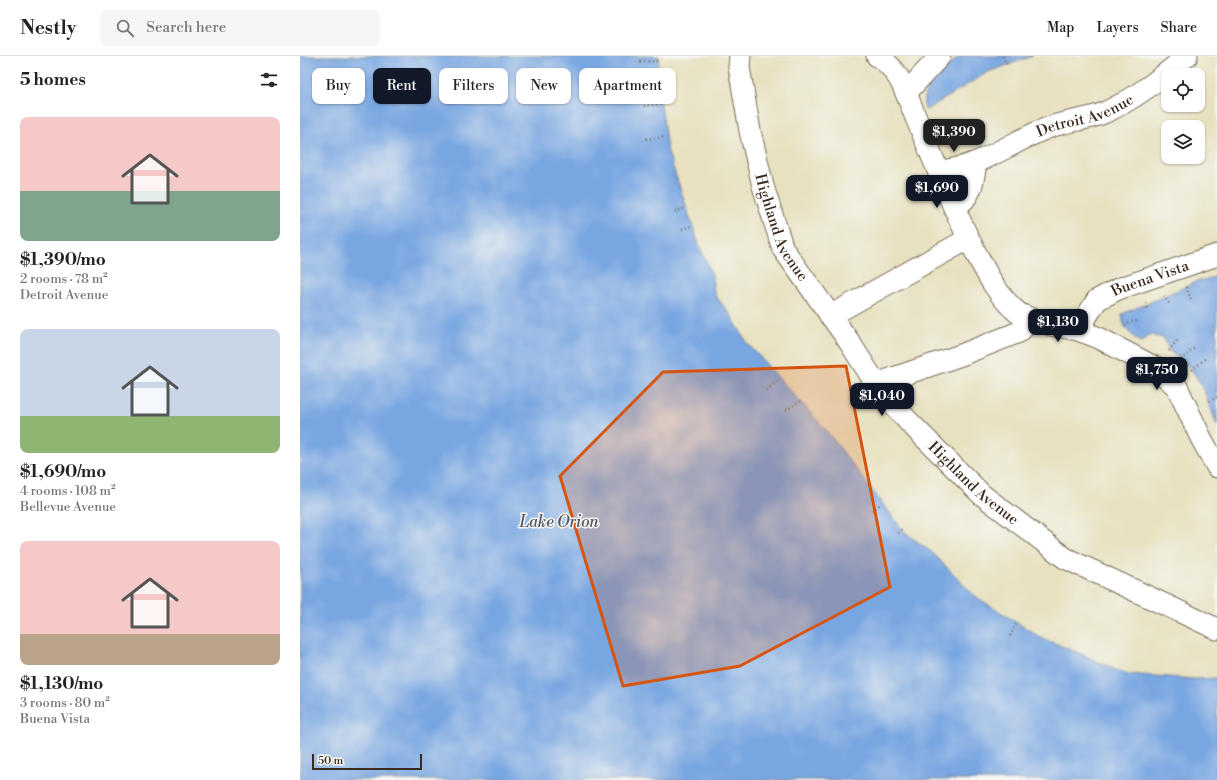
<!DOCTYPE html>
<meta charset="utf-8">
<style>
:root{--surface:#fff;--page:#f6f6f6;--text:#222;--muted:#767676;--line:#e0e0e0;--accent:#111827}
body{margin:0;font-family:"Libre Bodoni",serif;background:var(--page);color:var(--text);height:100vh;display:flex;flex-direction:column;font-size:15px;white-space:nowrap}
*{box-sizing:border-box;margin:0}
p{font-size:13px;color:var(--muted)}
.icon{flex:none;width:22px;height:22px;fill:none;stroke:currentColor;stroke-width:2;stroke-linecap:round;stroke-linejoin:round}
.map{position:relative;flex:1;overflow:hidden}
.drawer{display:flex;flex-direction:column;background:var(--surface);width:300px}
.drawer>*{flex:none}
.top-card{position:absolute;left:12px;top:12px;width:380px;height:36px;display:flex;gap:8px}
.buttons{position:absolute;left:861px;top:12px;display:grid;gap:8px}
.buttons a{display:grid;place-items:center;width:44px;height:44px;border-radius:8px;background:var(--surface);box-shadow:0 1px 3px #0004;font-size:20px}
.scale{position:absolute;left:12px;bottom:10px;width:110px;box-sizing:border-box;padding-left:4px;border:2px solid #3b2a1e;border-top:0;font-size:11px;line-height:14px;white-space:nowrap;color:#3b2a1e;-webkit-text-stroke:3px #f6f6f2;paint-order:stroke}
.price{position:absolute;translate:-50% -34px;padding:0 9px;border-radius:8px;background:var(--accent);color:#fff;font-size:13px;line-height:26px;filter:drop-shadow(0 1px 2px #0008)}
.price::after{content:'';position:absolute;left:50%;top:24px;width:12px;height:9px;margin-left:-6px;background:inherit;clip-path:polygon(0 0,100% 0,50% 100%)}
.price.current{background:#222;color:#fff}
ul{padding:0;list-style:none}
li{display:grid;align-content:center;gap:8px;height:212px;padding:0 20px}
li span{display:grid;place-items:center;height:124px;border-radius:8px;color:#555}
li>.icon{margin-inline-start:auto}
span .icon{width:72px;height:72px;fill:#fffc;stroke-width:1}
li b{font-size:17px}
h2{display:flex;justify-content:space-between;align-items:center;height:48px;padding:0 20px;font-size:17px}
.tag{padding:0 14px;border-radius:8px;background:var(--surface);box-shadow:0 1px 3px #0004;font-size:14px;line-height:36px}
.tag.current{background:var(--accent);color:#fff}
header{display:flex;align-items:center;gap:24px;box-sizing:border-box;height:56px;padding:0 20px;background:var(--surface);border-bottom:1px solid var(--line)}
header strong{font-size:19px}
nav{display:flex;gap:22px;margin-inline-start:auto;font-size:14px}
.search{width:280px;height:36px;background:var(--page);display:flex;align-items:center;gap:10px;box-sizing:border-box;padding:0 14px;border-radius:8px;color:var(--muted);font-size:15px}
main{display:flex;flex:1;min-height:0}
.map>svg:first-child{display:block}
.water{fill:#78a6e1;stroke:#5a6880}
.lines{fill:none;stroke-linecap:round;stroke-linejoin:round}
.minor-casing{stroke:#776a56;stroke-width:23}
.path{stroke:#776a56;stroke-width:2.5;stroke-dasharray:1 3;stroke-linecap:butt}
.minor{stroke:#fff;stroke-width:21}
.marked{fill:#d7540e;fill-opacity:0.2;stroke:#d7540e;stroke-width:3;stroke-linejoin:round}
.labels{text-anchor:middle;stroke-width:3;stroke-linejoin:round;paint-order:stroke}
.street-label{font-size:15px;fill:#3b2a1e;stroke:#f6f6f2}
.water-label{font-size:16px;font-style:italic;fill:#505562;stroke:#f6f6f2}
</style>
<header>
<strong>Nestly</strong>
<div class="search"><svg class="icon" aria-label="search" viewBox="0 0 24 24"><circle cx="10" cy="10" r="6"/><path d="M15 15l6 6"/></svg>Search here</div>
<nav><a>Map</a><a>Layers</a><a>Share</a></nav>
</header>
<main>
<section class="drawer">
<h2>5 homes<svg class="icon" aria-label="filters" viewBox="0 0 24 24"><path d="M4 7h16M4 17h16"/><circle cx="9" cy="7" r="2"/><circle cx="15" cy="17" r="2"/></svg></h2>
<ul>
<li><span style="background:linear-gradient(#f6c9c9 60%,#7fa58c 0)"><svg class="icon" aria-label="home" viewBox="0 0 24 24"><path d="M3 11l9-7 9 7M6 9v11h12V9"/></svg></span><div><b>$1,390/mo</b><p>2 rooms · 78 m²</p><p>Detroit Avenue</p></div></li>
<li><span style="background:linear-gradient(#c9d6e8 70%,#8fb573 0)"><svg class="icon" aria-label="home" viewBox="0 0 24 24"><path d="M3 11l9-7 9 7M6 9v11h12V9"/></svg></span><div><b>$1,690/mo</b><p>4 rooms · 108 m²</p><p>Bellevue Avenue</p></div></li>
<li><span style="background:linear-gradient(#f6c9c9 75%,#b9a48a 0)"><svg class="icon" aria-label="home" viewBox="0 0 24 24"><path d="M3 11l9-7 9 7M6 9v11h12V9"/></svg></span><div><b>$1,130/mo</b><p>3 rooms · 80 m²</p><p>Buena Vista</p></div></li>
</ul>
</section>
<div class="map">
<svg width="917" height="724" viewBox="0 0 917 724">
<rect width="100%" height="100%" fill="#f6f6f2"/>
<filter id="ink" filterUnits="userSpaceOnUse"><feTurbulence type="fractalNoise" baseFrequency=".025" numOctaves="2"/><feDisplacementMap in="SourceGraphic" scale="8" xChannelSelector="R" yChannelSelector="G"/><feConvolveMatrix kernelMatrix="1 2 1 2 8 2 1 2 1" color-interpolation-filters="sRGB"/></filter>
<filter id="wash" filterUnits="userSpaceOnUse"><feTurbulence type="fractalNoise" baseFrequency=".012" numOctaves="4" result="noise"/><feDisplacementMap in="SourceGraphic" scale="16" xChannelSelector="R" yChannelSelector="G"/><feGaussianBlur stdDeviation="0.9" result="paint"/><feColorMatrix in="noise" values="0 0 0 0 0 0 0 0 0 0 0 0 0 0 0 0 0 1.4 0 .05"/><feComposite in="paint" operator="in"/></filter>
<g filter="url(#wash)">
<rect width="100%" height="100%" fill="#e7e1bf"/>
<!-- water -->
<g class="water">
<path d="M 0,0 L 359,0 L 358,24 L 367,93 L 400,192 L 412,218 L 413,230 L 415,239 L 430,258 L 448,288 L 526,374 L 602,473 L 611,481 L 633,497 L 675,540 L 740,581 L 788,601 L 818,615 L 829,618 L 895,623 L 917,622 L 917,724 L 0,724 Z"/>
<path d="M 659,0 L 733,0 L 688,16 L 626,54 C 614,36 648,12 659,0 Z"/>
<path d="M 917,220 L 917,370 L 903,331 L 888,309 L 869,295 L 864,282 L 849,279 L 847,282 L 841,286 C 830,279 822,271 822,258 L 896,226 Z"/>
</g>
</g>
<g filter="url(#ink)">
<g class="lines">
<defs>
<g id="minor">
<path id="s1" d="M 440,0 L 439,11 L 450,75 L 463,130 L 483,193 L 548,284 L 580,334 L 608,365 L 681,438 L 765,502 L 917,573"/>
<path d="M 577,0 C 600,13 607,40 616,62 C 636,109 654,156 678,201 C 688,220 699,241 716,255 C 720,259 727,261 732,263"/>
<path d="M 607,36 L 640,0"/>
<path id="s2" d="M 638,115 C 678,113 709,87 745,73 C 763,65 783,65 801,58 C 833,45 861,22 887,0"/>
<path d="M 654,152 C 672,141 673,127 676,107"/>
<path d="M 530,260 L 668,183"/>
<path d="M 778,274 L 799,282 L 856,312 L 877,331 L 901,382 L 917,411"/>
<path id="s3" d="M 576,328 L 661,299 L 719,276 L 732,263 L 751,269 L 778,274 L 797,244 L 818,233 L 917,199"/>
</g>
</defs>
<!-- minor casing -->
<use href="#minor" class="minor-casing"/>
<!-- path -->
<g class="path">
<path d="M 703,0 L 707,9"/>
<path d="M 731,0 L 731,1"/>
<path d="M 340,6 L 357,5"/>
<path d="M 344,50 L 361,48"/>
<path d="M 346,83 L 365,81"/>
<path d="M 375,155 L 386,152"/>
<path d="M 382,173 L 392,170"/>
<path d="M 886,231 L 892,246"/>
<path d="M 864,240 L 870,249"/>
<path d="M 846,247 L 848,253"/>
<path d="M 825,270 L 830,266 L 837,265"/>
<path d="M 869,295 L 878,283"/>
<path d="M 881,304 L 896,291"/>
<path d="M 892,314 L 906,302"/>
<path d="M 467,334 L 479,323"/>
<path d="M 909,345 L 917,341"/>
<path d="M 486,354 L 501,345"/>
<path d="M 572,454 L 582,447"/>
<path d="M 598,477 L 602,473"/>
<path d="M 710,580 L 717,566"/>
</g>
<!-- minor -->
<use href="#minor" class="minor"/>
</g>
</g>
<!-- marked area -->
<path class="marked" d="M 546,310 L 590,531 L 440,610 L 323,630 L 260,420 L 363,316 Z"/>
<g class="labels">
<!-- street labels -->
<g class="street-label">
<text dy="5" stroke="none"><textPath href="#s2" startOffset="158">Detroit Avenue</textPath></text>
<text dy="5" stroke="none"><textPath href="#s1" startOffset="178">Highland Avenue</textPath></text>
<text dy="5" stroke="none"><textPath href="#s3" startOffset="311">Buena Vista</textPath></text>
<text dy="5" stroke="none"><textPath href="#s1" startOffset="502">Highland Avenue</textPath></text>
</g>
<!-- water labels -->
<g class="water-label">
<text x="259" y="471">Lake Orion</text>
</g>
</g>
</svg>
<div class="buttons">
<a><svg class="icon" aria-label="locate" viewBox="0 0 24 24"><circle cx="12" cy="12" r="6"/><path d="M12 2v4M12 18v4M2 12h4M18 12h4"/></svg></a>
<a><svg class="icon" aria-label="layers" viewBox="0 0 24 24"><path d="M12 4l9 5-9 5-9-5zM3 14l9 5 9-5"/></svg></a>
</div>
<div class="scale">50 m</div>
<b class="price current" style="left:654px;top:97px">$1,390</b>
<b class="price" style="left:637px;top:153px">$1,690</b>
<b class="price" style="left:758px;top:287px">$1,130</b>
<b class="price" style="left:857px;top:335px">$1,750</b>
<b class="price" style="left:582px;top:361px">$1,040</b>
<div class="top-card">
<a class="tag">Buy</a>
<a class="tag current">Rent</a>
<a class="tag">Filters</a>
<a class="tag">New</a>
<a class="tag">Apartment</a>
</div>
</div>
</main>
